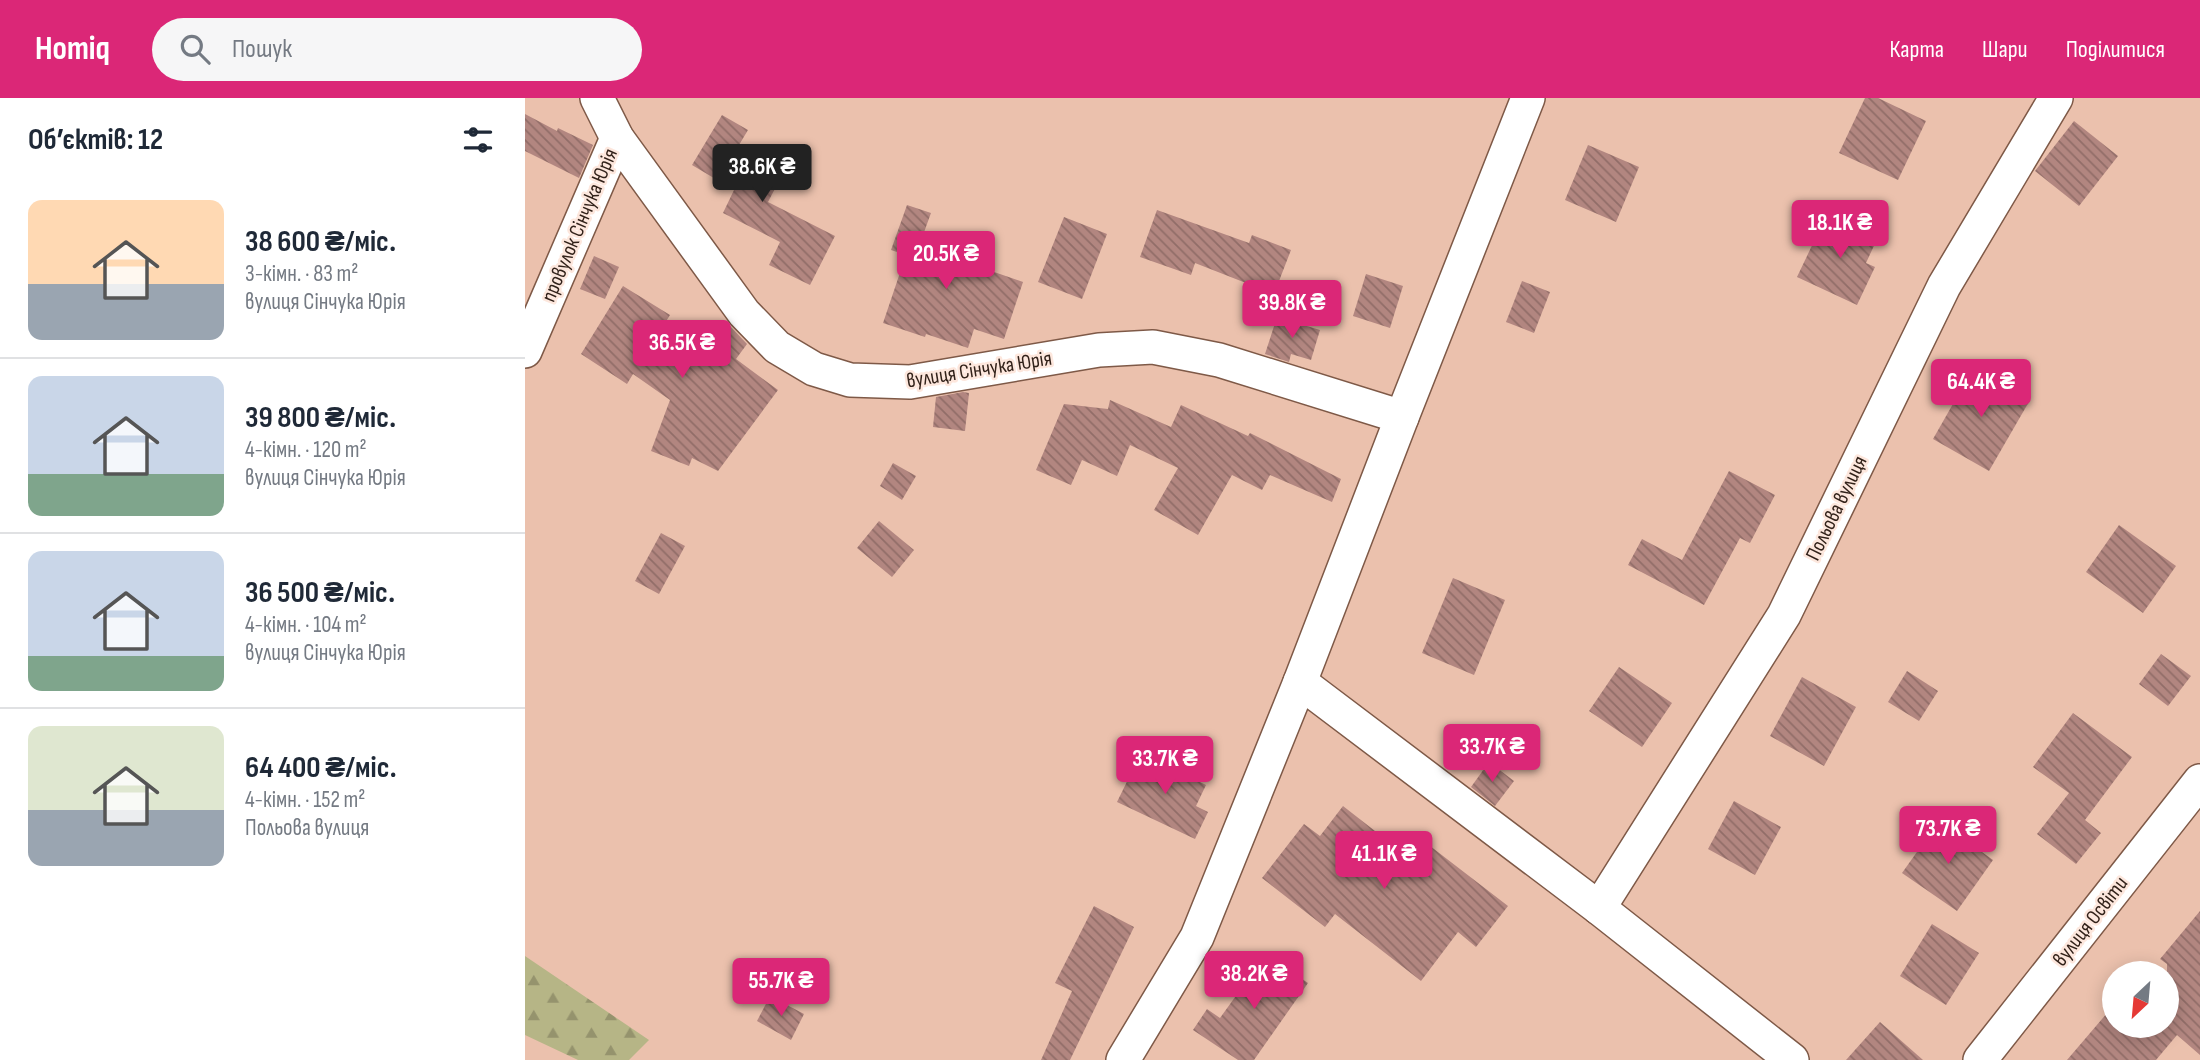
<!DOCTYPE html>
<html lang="uk">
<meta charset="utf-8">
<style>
:root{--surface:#fff;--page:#f6f6f7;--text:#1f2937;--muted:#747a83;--line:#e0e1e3;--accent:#db2777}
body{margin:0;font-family:"Sofia Sans Condensed",sans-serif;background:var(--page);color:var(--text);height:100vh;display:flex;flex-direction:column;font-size:26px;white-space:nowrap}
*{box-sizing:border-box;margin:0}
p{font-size:23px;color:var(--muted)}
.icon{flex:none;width:38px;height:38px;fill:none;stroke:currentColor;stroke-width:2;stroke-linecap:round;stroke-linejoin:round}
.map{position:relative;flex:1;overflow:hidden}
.sheet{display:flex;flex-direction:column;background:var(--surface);width:525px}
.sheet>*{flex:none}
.needle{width:46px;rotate:206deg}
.fabs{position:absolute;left:1577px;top:863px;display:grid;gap:14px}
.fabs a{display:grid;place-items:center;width:77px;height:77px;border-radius:50%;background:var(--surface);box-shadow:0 4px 18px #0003;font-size:35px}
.price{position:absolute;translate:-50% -60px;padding:0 16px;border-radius:7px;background:var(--accent);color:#fff;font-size:23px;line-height:46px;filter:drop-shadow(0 2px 4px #0008)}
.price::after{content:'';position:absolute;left:50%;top:42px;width:21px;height:16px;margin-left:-10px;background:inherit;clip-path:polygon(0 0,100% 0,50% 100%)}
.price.active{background:#222;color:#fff}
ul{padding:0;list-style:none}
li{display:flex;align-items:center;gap:21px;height:175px;padding:0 28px}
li+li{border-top:2px solid var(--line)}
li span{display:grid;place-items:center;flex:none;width:196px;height:140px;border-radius:14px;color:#555}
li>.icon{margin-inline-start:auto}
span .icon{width:84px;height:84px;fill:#fffc;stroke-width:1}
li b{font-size:30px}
h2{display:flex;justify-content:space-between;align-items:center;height:84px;padding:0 28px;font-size:30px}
header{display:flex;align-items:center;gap:42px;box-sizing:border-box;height:98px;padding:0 35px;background:var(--accent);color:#fff}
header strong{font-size:33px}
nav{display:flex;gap:38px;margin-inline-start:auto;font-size:24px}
.search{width:490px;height:63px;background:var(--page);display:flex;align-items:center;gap:18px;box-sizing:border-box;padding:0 24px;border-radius:38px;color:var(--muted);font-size:26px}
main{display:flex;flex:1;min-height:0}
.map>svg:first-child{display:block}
.forest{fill:url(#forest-firs)}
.building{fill:url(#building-back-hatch)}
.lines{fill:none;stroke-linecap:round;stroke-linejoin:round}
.street-casing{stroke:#7e5947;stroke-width:36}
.street{stroke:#fff;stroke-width:33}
.labels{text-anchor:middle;stroke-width:5;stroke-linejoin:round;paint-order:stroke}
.street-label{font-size:21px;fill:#32221a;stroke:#fde7dd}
</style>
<header>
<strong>Homiq</strong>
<div class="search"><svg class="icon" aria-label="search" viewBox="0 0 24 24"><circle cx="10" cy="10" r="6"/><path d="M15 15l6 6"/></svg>Пошук</div>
<nav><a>Карта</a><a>Шари</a><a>Поділитися</a></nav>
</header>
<main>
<section class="sheet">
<h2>Об’єктів: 12<svg class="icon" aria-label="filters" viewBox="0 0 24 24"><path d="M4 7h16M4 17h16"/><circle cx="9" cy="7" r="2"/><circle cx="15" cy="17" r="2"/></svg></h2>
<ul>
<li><span style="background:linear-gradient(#ffd9b3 60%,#9aa5b1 0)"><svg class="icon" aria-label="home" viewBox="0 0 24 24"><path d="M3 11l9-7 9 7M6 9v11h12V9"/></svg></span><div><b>38 600 ₴/міс.</b><p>3-кімн. · 83 m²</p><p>вулиця Сінчука Юрія</p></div></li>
<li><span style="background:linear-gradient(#c9d6e8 70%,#7fa58c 0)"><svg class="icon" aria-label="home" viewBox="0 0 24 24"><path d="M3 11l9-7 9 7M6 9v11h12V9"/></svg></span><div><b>39 800 ₴/міс.</b><p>4-кімн. · 120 m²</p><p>вулиця Сінчука Юрія</p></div></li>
<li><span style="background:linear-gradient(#c9d6e8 75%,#7fa58c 0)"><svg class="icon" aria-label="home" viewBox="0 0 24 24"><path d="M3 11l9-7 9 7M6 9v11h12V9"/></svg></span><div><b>36 500 ₴/міс.</b><p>4-кімн. · 104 m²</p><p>вулиця Сінчука Юрія</p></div></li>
<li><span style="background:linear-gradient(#dfe7d0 60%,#9aa5b1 0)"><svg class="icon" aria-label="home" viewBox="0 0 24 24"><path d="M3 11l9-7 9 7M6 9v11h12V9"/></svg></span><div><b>64 400 ₴/міс.</b><p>4-кімн. · 152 m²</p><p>Польова вулиця</p></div></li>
</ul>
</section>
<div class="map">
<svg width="1675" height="962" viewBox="0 0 1675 962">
<defs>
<pattern id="forest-firs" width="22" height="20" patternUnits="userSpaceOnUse" patternTransform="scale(1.75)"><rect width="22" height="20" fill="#b6b586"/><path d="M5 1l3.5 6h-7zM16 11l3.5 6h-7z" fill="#95936d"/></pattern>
<pattern id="building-back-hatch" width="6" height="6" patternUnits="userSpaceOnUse" patternTransform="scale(1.75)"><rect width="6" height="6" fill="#b28680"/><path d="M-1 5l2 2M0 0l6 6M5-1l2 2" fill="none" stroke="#916d68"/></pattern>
</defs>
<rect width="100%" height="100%" fill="#ebc1ad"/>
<!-- forest -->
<path class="forest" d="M 0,858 L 124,942 L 104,962 L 53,962 L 0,937 Z"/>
<!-- building -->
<g class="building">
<path d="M 1340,0 L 1353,0 L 1401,23 L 1373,82 L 1314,55 Z"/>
<path d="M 0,16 L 32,33 L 33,30 L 68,47 L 54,80 L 0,53 Z"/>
<path d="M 197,17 L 223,32 L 208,57 L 255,81 L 243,104 L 310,138 L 285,187 L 244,167 L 255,144 L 198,115 L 209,92 L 167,67 Z"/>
<path d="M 1549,23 L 1593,58 L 1554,108 L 1510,73 Z"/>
<path d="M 1063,47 L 1114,69 L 1091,124 L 1040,102 Z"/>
<path d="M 382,107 L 406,115 L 394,148 L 498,184 L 479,241 L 449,231 L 443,250 L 401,236 L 400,239 L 358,225 L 381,157 L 366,152 Z"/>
<path d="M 632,112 L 724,145 L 727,137 L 766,152 L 749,196 L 670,165 L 666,177 L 615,159 Z"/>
<path d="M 1302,116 L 1353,139 L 1341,165 L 1350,169 L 1332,207 L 1272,179 Z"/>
<path d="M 539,119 L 582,136 L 557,201 L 513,184 Z"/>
<path d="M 69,158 L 94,169 L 80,201 L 55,191 Z"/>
<path d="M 841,176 L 878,188 L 865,230 L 828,218 Z"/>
<path d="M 997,183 L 1025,194 L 1009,235 L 981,224 Z"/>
<path d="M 98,188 L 145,217 L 140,225 L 184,257 L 205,228 L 222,246 L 211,261 L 253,292 L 193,373 L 167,360 L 164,368 L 126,353 L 145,302 L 108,276 L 102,286 L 56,256 Z"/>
<path d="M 752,219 L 795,232 L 786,262 L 766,256 L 764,264 L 740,256 Z"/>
<path d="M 1449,269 L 1505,302 L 1464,373 L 1408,341 Z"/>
<path d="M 438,294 L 444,295 L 440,333 L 408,329 L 411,299 Z"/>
<path d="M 585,302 L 646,329 L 656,307 L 723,338 L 725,335 L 816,381 L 807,404 L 745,377 L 737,392 L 707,377 L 673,437 L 629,412 L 653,370 L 605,347 L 592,378 L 557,362 L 546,387 L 511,372 L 539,306 L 583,311 Z"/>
<path d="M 368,365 L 391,378 L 377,402 L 355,388 Z"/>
<path d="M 1204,373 L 1250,397 L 1225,445 L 1215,440 L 1179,507 L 1103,467 L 1117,441 L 1157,462 Z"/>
<path d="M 354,423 L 389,452 L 367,479 L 332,450 Z"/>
<path d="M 1594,427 L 1651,468 L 1618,515 L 1561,474 Z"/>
<path d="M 136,435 L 160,448 L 134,496 L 110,483 Z"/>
<path d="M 928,480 L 980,502 L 949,577 L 897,555 Z"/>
<path d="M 1636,556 L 1666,578 L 1643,608 L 1614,586 Z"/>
<path d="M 1094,569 L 1147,605 L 1117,649 L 1064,613 Z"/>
<path d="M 1382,573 L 1413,593 L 1394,623 L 1363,604 Z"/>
<path d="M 1277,579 L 1331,609 L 1299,668 L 1245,638 Z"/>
<path d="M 1548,615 L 1607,659 L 1560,722 L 1576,735 L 1551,766 L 1512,736 L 1544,695 L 1508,669 Z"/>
<path d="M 616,655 L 681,687 L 671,708 L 683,714 L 670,741 L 592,704 Z"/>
<path d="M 964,664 L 989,683 L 970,708 L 946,689 Z"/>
<path d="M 1209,703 L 1256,729 L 1230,777 L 1183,751 Z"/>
<path d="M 818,708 L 882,758 L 896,741 L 983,808 L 951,849 L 933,834 L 896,883 L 810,816 L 800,829 L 737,780 L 779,726 L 795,738 Z"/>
<path d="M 1414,723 L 1468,762 L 1432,813 L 1377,775 Z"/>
<path d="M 569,808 L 609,829 L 545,962 L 516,962 L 547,893 L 530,885 Z"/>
<path d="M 1675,813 L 1675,957 L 1652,937 L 1631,962 L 1542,962 L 1583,914 L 1589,919 L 1589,928 L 1642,928 L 1642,866 L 1635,861 Z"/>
<path d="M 1407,826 L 1454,855 L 1421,907 L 1375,878 Z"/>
<path d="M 741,856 L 783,885 L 729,962 L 713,962 L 668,932 L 682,911 L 695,920 Z"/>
<path d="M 245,898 L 279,916 L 266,942 L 232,923 Z"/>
<path d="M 1355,924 L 1398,962 L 1321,962 Z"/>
</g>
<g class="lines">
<defs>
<g id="street">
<path d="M 72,0 L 92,40 L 219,215 L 252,249 L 289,271 L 325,282 L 385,284 L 574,252 L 628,249 L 694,262 L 877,319"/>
<path d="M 0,253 L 92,40"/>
<path d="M 775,584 L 1074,810 L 1267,962"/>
<path d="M 1074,810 L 1259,517 L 1419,188 L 1531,0"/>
<path d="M 598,962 L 672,839 L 775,584 L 877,319 L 1003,0"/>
<path d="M 1455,962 L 1675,683"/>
</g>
</defs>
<!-- street casing -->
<use href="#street" class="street-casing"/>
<!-- street -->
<use href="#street" class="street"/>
</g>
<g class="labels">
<!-- street labels -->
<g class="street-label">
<text transform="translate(54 127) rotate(-67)" y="7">провулок Сінчука Юрія</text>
<text transform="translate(454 271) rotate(-9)" y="7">вулиця Сінчука Юрія</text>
<text transform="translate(1311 410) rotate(-64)" y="7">Польова вулиця</text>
<text transform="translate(1565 823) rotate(-52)" y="7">вулиця Освіти</text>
</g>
</g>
</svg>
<div class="fabs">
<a><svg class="needle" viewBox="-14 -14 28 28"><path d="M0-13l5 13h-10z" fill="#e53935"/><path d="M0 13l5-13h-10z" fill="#747a83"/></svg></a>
</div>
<b class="price active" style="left:237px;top:106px">38.6K ₴</b>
<b class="price" style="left:1315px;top:162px">18.1K ₴</b>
<b class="price" style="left:421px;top:193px">20.5K ₴</b>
<b class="price" style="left:767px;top:242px">39.8K ₴</b>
<b class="price" style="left:157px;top:282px">36.5K ₴</b>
<b class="price" style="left:1456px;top:321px">64.4K ₴</b>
<b class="price" style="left:967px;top:686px">33.7K ₴</b>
<b class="price" style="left:640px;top:698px">33.7K ₴</b>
<b class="price" style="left:1423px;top:768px">73.7K ₴</b>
<b class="price" style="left:859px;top:793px">41.1K ₴</b>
<b class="price" style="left:729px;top:913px">38.2K ₴</b>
<b class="price" style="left:256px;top:920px">55.7K ₴</b>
</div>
</main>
